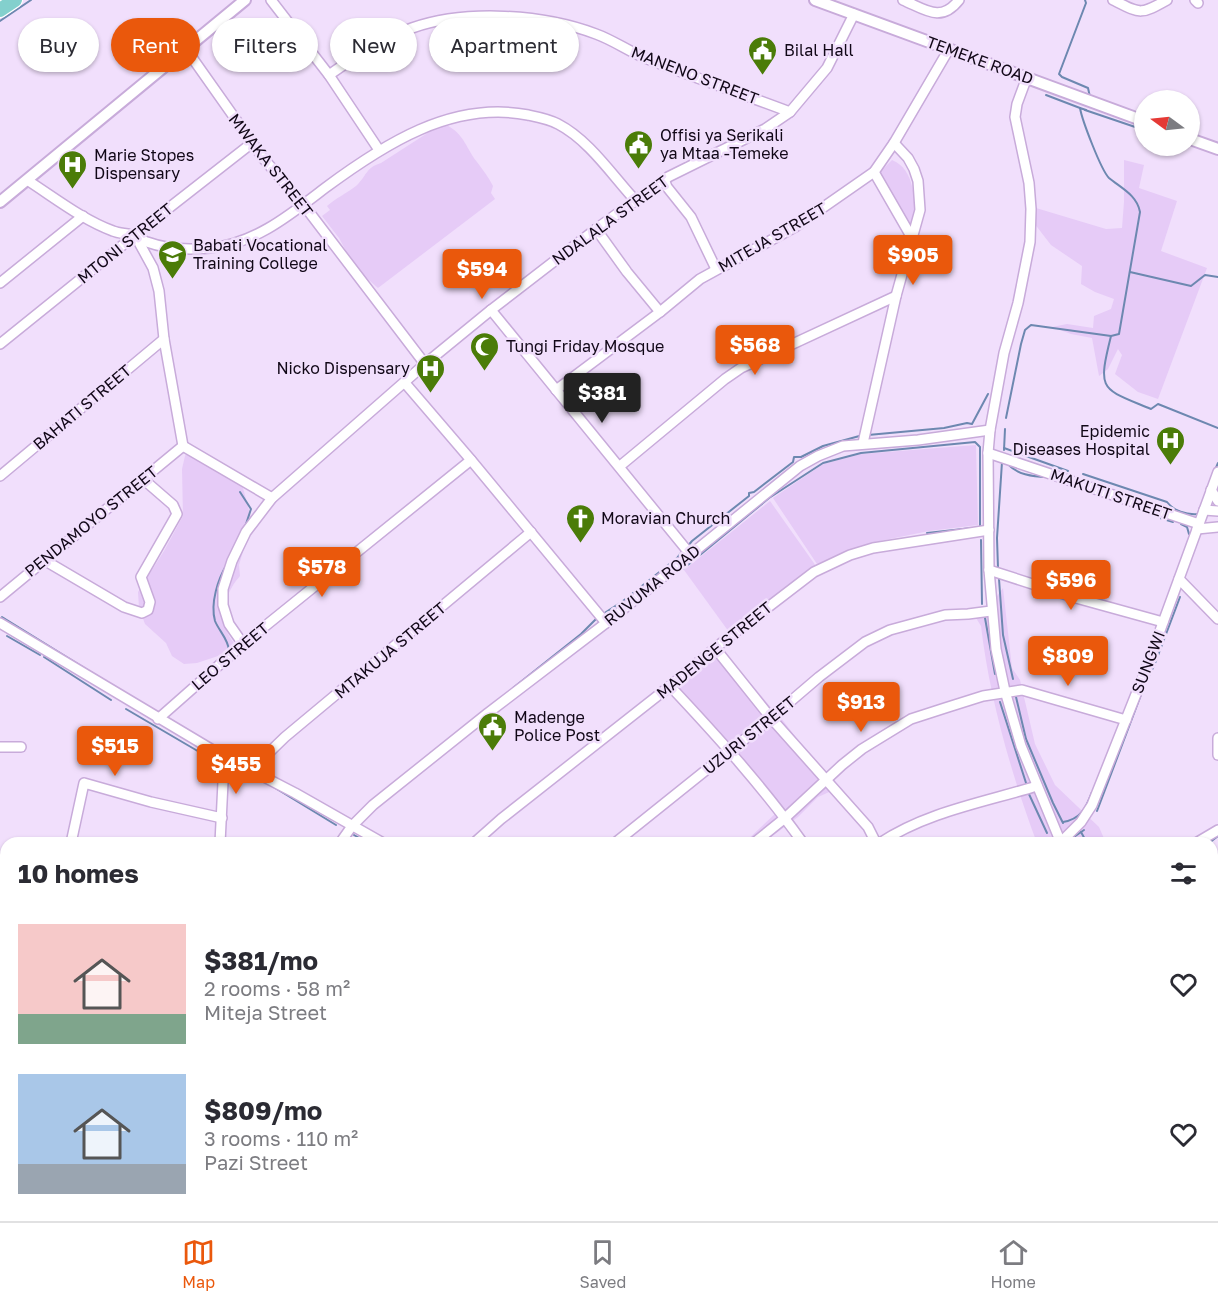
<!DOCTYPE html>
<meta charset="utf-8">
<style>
:root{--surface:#fff;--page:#f2f2f3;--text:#2b2b33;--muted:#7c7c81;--line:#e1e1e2;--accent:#ea580c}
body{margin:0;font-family:"Golos Text",sans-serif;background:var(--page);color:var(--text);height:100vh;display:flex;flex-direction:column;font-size:22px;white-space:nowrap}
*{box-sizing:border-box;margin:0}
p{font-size:20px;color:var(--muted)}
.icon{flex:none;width:33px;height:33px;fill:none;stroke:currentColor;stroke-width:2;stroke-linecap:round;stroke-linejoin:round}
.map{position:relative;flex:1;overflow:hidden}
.drawer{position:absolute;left:0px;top:837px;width:1218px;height:384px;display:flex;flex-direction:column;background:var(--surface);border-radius:18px 18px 0 0;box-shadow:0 2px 4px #0004}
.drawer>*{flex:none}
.hud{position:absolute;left:18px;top:18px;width:600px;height:54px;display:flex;gap:12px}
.needle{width:39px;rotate:285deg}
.buttons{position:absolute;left:1134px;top:90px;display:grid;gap:12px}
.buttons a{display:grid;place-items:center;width:66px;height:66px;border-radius:50%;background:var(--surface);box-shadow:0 2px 4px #0004;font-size:30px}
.price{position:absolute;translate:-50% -51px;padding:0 14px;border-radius:6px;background:var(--accent);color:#fff;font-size:20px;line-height:39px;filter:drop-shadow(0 2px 3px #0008)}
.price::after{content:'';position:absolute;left:50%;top:36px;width:18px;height:14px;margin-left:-9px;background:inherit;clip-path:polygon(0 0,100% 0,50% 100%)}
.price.selected{background:#222;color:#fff}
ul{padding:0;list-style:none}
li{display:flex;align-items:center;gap:18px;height:150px;padding:0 18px}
li span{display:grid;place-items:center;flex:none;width:168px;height:120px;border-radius:0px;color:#555}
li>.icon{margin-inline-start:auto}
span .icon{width:72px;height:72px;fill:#fffc;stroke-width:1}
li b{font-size:26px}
h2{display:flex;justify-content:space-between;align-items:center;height:72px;padding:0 18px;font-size:26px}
.pill{padding:0 21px;border-radius:27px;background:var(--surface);box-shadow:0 2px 4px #0004;font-size:21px;line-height:54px}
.pill.selected{background:var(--accent);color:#fff}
.tabs{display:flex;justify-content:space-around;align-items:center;height:84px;border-top:2px solid var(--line);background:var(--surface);font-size:16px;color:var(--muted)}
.tabs a{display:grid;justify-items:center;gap:3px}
.tabs .selected{color:var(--accent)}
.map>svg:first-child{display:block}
.green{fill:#e6cbf7}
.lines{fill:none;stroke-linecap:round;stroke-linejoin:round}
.stream{stroke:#6d88b0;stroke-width:2}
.minor-casing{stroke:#c8abda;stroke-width:12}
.tertiary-casing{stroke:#c8abda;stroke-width:14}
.primary-casing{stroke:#fff;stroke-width:16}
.minor{stroke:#fff;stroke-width:9}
.tertiary{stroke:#fff;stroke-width:10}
.primary{stroke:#83d0cd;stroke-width:14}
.labels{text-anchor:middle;stroke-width:5;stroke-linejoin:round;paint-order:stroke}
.poi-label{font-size:16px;fill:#110717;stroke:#f1dffc;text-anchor:start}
.street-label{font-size:16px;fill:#110717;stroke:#f1dffc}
</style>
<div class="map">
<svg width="1218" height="1221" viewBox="0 0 1218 1221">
<rect width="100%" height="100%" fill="#f1dffc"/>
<!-- green -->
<g class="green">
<path d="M 443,123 C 465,134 464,145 477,162 C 483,170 489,178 493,186 L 491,193 L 495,199 L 378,288 L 363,275 L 352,262 L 339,238 L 322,216 L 330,210 L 327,206 C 336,198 347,193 356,186 C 367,176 365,168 381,163 Z"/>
<path d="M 892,160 C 915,169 915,201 915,222 L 909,225 L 878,174 Z"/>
<path d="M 1124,160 L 1144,165 L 1139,188 L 1177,201 L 1161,251 L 1207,268 L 1158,399 L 1138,392 L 1115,374 L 1122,355 L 1118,349 L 1108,369 L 1099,376 L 1092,338 L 1071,334 L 1052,327 L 1067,324 L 1093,328 L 1094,316 L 1111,309 L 1114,299 L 1095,292 L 1081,284 L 1082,266 L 1051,245 L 1034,223 L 1036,208 L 1106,229 L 1122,228 L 1124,202 Z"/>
<path d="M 976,445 L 978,525 L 929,531 L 870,543 L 817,564 L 773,498 L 823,464 L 861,454 Z"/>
<path d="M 190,446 L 220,463 L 243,488 L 252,521 L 239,565 L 240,576 C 223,595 217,623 234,643 L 221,655 L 197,663 L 184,664 L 172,656 L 166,643 L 145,624 L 139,608 L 138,592 L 164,551 L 183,516 L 182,469 L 185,456 Z"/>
<path d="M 770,501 L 816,566 L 729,632 L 684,570 Z"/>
<path d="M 1003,588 L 1012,668 L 1020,680 L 1035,744 L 1055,785 L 1099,827 L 1106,843 L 1037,843 C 1012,777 989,696 981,626 L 976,618 C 944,618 892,629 865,647 C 835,667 808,694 781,718 L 836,789 L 818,797 L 798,817 L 763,843 L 744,843 L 777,812 L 667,687 L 715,646 L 743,674 L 774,711 L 867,639 L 989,607 Z"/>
<path d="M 1218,937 L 1218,1128 L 1212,1131 L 1212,940 Z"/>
<path d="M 232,1215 L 326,1215 L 334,1220 L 232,1221 Z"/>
</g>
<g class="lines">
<!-- stream -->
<g class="stream">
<path d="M 1085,0 L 1086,3 L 1059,74 L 1062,77 L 1088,88 L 1090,97"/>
<path d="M 0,21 L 31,0"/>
<path d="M 1046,95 L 1080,108"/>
<path d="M 1085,110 L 1144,130"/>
<path d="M 1130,272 L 1191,286 L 1205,275 L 1218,277"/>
<path d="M 1111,336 C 1097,392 1101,388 1151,409 L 1158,404 L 1218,428"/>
<path d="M 1006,418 L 1021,344 L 1025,330 L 1031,325 L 1111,336 L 1119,334 L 1140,212 C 1137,195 1121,188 1109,178 C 1101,170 1082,120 1080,108 L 1086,110"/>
<path d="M 868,435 L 944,428 L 967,423 L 972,424 L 988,394"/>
<path d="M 1004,448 L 1068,471"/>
<path d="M 1004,450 L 1005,429"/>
<path d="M 1008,464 C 1016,474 1033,477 1046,477"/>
<path d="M 1215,470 L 1218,463"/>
<path d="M 1083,474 L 1167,502 C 1174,511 1186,515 1198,514 L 1201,506"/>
<path d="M 240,492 L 251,509 L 245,527"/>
<path d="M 1160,518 L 1173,522"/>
<path d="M 1181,524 L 1187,527 L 1189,534"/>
<path d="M 927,533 L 972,528"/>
<path d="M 981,540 L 982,604"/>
<path d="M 687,547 L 692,541 L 749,496 L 749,493 L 754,492 L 793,462 L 794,457 L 801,457 L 823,446 L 863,435"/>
<path d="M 227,564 C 218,579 210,603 215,621 C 219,631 229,640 229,651"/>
<path d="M 998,568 L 997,538 L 1002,462"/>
<path d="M 683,569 L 769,498 L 823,463 L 861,453 L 975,442 L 980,447 L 980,527"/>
<path d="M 999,579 L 1003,635 L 1013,679"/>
<path d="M 603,614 L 623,601 L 677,558 L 683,550"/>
<path d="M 2,617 L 120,690"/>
<path d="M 985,618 L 995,674"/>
<path d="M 7,636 L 40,655"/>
<path d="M 44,657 L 111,700"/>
<path d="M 1146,681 L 1154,666 L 1180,597"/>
<path d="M 513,688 L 581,634 L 598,617"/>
<path d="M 1016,697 L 1026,739 L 1053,803 L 1063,823"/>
<path d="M 1000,702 L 1027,786"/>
<path d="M 126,709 L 213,760"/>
<path d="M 222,764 L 234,766"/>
<path d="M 267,783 L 336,825"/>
<path d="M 1028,792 L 1047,833"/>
<path d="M 1097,811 L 1142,692"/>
<path d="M 1063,822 C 1081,819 1086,808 1092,792"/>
<path d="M 1081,832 L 1087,843"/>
<path d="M 354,835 L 368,843"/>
<path d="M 1049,839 L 1051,843"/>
<path d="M 1071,843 L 1071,839 L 1084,830"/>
<path d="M 1209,843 L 1218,836"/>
<path d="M 1212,916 L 1218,912"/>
<path d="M 1212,934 L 1218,930"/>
<path d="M 1212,1134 L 1218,1132"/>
<path d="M 1066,1215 L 1069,1221"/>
</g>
<defs>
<g id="minor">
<path d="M 271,0 L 329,75 L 379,150"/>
<path d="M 903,0 C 926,10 941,23 959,0"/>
<path d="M 1113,0 C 1141,14 1140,15 1167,0"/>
<path d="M 1195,0 L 1198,3"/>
<path d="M 186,49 L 263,158 L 303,204 L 425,364"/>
<path d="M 329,75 C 356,56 382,39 412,28 C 466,9 543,14 596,34 C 613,40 628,51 645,58 C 693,77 742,94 790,112"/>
<path d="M 1027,77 L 1017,104 L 1015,117 L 1029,183 L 1031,209 L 1030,242 L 1018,303 L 1004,353 L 990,430 L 988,453 L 989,570 L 996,649 L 1005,691 L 1021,746 L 1061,843"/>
<path d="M 874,172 L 912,238"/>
<path d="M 664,179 L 667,187 L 691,217 L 716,269"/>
<path d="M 27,180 C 55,198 83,220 113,231 C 120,234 128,233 135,236 C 140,237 143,241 147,242 C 166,249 190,250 210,248 C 255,244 291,214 325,188 C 383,145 452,100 528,115 C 538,117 549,119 558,124 C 589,140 612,175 635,200"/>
<path d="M 596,229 L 627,272 L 660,312"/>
<path d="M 0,283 L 83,216"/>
<path d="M 491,310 L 690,554"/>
<path d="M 0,344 L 165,211 L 252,143"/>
<path d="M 405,383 L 471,460 L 606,623"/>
<path d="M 556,390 L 660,312 L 700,279 L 795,227 L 874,172 L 894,143 L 949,49"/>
<path d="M 863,443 L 896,296 L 920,210 L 918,181 L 914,169 L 908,158 L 894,143"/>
<path d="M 183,446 L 272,498"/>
<path d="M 988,453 L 1199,524"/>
<path d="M 620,466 L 725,379 L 741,368 L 896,296"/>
<path d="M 0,476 L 164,339"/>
<path d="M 1211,490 L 1218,501"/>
<path d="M 1204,510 L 1218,511"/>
<path d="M 1197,529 L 1218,527"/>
<path d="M 44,560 L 124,607 L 142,613 L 148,610 L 150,602 L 141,577 L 177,514 L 173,505 L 143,479"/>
<path d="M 989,570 L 1076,598 L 1163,622"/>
<path d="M 1179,579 L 1218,619"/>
<path d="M 0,597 L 183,446 L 164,339 L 159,291 L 153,268 L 136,237"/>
<path d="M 0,623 L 216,752 L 295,793 L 383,843"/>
<path d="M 243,644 L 229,624 L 223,605 L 223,589 L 232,561 L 246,532 L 272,498 L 425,364 L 491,310 L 596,229 L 668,177 L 765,129 L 790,112 L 827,68 L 854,14"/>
<path d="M 715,648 L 771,718 L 868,827 L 876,843"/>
<path d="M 670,686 C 717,736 763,787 803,843"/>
<path d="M 158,719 L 243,644 L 471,460"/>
<path d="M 1218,738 L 1218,755"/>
<path d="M 0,747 L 21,747"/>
<path d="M 216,752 L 223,782 L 220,843"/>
<path d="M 251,770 L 285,737 L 531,532"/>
<path d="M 1061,842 L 1081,822 L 1092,805 L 1146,669 L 1218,472"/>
<path d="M 71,843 L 84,783 L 151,802 L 222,818"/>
<path d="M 340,843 L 352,826 L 373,805 L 488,713 L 606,623 L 800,466 L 818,456 L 843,446 L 918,440 L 990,430"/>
<path d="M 474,843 L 501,819 L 670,686 L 715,648 L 814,572 L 850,555 L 873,548 L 989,530"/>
<path d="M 615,843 L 771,718 L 819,677 L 865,642 L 890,630 L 945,615 L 968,614 L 991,611"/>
<path d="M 754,843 L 785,818 L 842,765 L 862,749 L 911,719 L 945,708 L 983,696 L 1022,690 L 1126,720"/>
<path d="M 880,843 C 926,812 985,802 1037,786"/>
<path d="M 1196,843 L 1218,830"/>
<path d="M 1212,1129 L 1218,1126"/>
<path d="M 76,1215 L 82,1221"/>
<path d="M 250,1215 L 292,1221"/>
<path d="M 424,1215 L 425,1221"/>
<path d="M 465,1215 L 470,1221"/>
<path d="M 585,1215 L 586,1221"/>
<path d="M 691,1215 L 694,1221"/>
<path d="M 1012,1215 L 1013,1221"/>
<path d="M 0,1218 L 1,1221"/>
<path d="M 51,1221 L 52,1215"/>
<path d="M 162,1221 L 164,1215"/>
<path d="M 234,1221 L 236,1215"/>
<path d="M 399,1221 L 402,1215"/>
<path d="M 527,1221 L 527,1215"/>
<path d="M 759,1221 L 769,1215"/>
<path d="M 991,1221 L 1002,1215"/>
</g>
<g id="tertiary">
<path d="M 815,0 L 1144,121"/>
<path d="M 1190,139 L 1218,149"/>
<path d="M 0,202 L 245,0"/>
<path d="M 1212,922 L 1218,919"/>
<path d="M 1074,1215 L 1077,1221"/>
<path d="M 667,1221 L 678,1215"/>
</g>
<path id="primary" d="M 0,10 L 15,0"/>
</defs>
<!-- minor casing -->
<use href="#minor" class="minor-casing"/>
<!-- tertiary casing -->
<use href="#tertiary" class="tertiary-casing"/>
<!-- primary casing -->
<use href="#primary" class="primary-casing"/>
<!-- minor -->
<use href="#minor" class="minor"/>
<!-- tertiary -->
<use href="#tertiary" class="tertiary"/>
<!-- primary -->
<use href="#primary" class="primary"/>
</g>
<!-- icons -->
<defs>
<symbol id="civic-pin" viewBox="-11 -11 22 30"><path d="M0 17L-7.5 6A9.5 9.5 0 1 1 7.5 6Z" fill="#4b7c08" stroke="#f1dffc"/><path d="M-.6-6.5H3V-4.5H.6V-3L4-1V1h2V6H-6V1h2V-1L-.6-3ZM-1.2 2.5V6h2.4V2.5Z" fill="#fff"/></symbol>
<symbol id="hospital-pin" viewBox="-11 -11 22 30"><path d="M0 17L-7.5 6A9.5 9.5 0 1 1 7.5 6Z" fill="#4b7c08" stroke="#f1dffc"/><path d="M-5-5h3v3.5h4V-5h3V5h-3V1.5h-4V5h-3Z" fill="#fff"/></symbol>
<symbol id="university-pin" viewBox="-11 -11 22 30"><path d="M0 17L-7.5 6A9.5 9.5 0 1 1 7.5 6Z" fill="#4b7c08" stroke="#f1dffc"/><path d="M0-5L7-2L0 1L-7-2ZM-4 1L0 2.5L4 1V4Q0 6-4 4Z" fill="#fff"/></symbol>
<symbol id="mosque-pin" viewBox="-11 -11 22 30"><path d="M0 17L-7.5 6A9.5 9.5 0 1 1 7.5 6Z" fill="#4b7c08" stroke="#f1dffc"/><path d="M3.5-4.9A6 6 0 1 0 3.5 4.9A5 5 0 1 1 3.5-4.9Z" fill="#fff"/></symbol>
<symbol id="church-pin" viewBox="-11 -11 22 30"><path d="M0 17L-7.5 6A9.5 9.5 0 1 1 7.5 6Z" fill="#4b7c08" stroke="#f1dffc"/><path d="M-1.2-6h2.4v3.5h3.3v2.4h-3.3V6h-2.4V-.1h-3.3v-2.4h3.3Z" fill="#fff"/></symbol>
</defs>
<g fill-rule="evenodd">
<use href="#civic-pin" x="746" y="34" width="33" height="45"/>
<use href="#civic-pin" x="622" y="128" width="33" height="45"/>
<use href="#hospital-pin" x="56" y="148" width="33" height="45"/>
<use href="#university-pin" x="156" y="238" width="33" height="45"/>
<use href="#mosque-pin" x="468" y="330" width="33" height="45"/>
<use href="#hospital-pin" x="414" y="352" width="33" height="45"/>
<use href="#hospital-pin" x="1154" y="424" width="33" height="45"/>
<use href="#church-pin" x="564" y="502" width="33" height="45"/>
<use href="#civic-pin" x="476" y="710" width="33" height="45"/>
</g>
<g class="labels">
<!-- poi labels -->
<g class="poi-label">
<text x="784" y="56">Bilal Hall</text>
<text x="660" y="141">Offisi ya Serikali<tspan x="660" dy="18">ya Mtaa -Temeke</tspan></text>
<text x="94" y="161">Marie Stopes<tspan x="94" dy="18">Dispensary</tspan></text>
<text x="193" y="251">Babati Vocational<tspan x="193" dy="18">Training College</tspan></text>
<text x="506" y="352">Tungi Friday Mosque</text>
<text x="410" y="374" text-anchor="end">Nicko Dispensary</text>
<text x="1150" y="437" text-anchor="end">Epidemic<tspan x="1150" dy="18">Diseases Hospital</tspan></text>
<text x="601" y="524">Moravian Church</text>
<text x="514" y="723">Madenge<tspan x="514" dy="18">Police Post</tspan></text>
</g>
<!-- street labels -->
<g class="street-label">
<text transform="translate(980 60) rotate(20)" y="6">TEMEKE ROAD</text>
<text transform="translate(695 75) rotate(21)" y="6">MANENO STREET</text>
<text transform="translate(271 165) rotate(52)" y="6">MWAKA STREET</text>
<text transform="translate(610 220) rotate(-36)" y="6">NDALALA STREET</text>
<text transform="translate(772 237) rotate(-30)" y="6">MITEJA STREET</text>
<text transform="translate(125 243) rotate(-39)" y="6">MTONI STREET</text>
<text transform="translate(82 407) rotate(-40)" y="6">BAHATI STREET</text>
<text transform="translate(1111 494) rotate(19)" y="6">MAKUTI STREET</text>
<text transform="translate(91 521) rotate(-39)" y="6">PENDAMOYO STREET</text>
<text transform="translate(652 585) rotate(-39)" y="6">RUVUMA ROAD</text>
<text transform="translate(390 650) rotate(-40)" y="6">MTAKUJA STREET</text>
<text transform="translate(714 650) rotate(-39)" y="6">MADENGE STREET</text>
<text transform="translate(230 656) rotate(-40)" y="6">LEO STREET</text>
<text transform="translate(1148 662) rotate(-69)" y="6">SUNGWI</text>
<text transform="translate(749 735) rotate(-39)" y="6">UZURI STREET</text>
</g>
</g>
</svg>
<div class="buttons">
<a><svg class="needle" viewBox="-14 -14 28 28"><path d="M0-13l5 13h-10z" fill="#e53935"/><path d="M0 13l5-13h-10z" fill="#7c7c81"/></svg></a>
</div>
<b class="price" style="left:913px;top:286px">$905</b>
<b class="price" style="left:482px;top:300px">$594</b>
<b class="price" style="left:755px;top:376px">$568</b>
<b class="price selected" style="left:602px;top:424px">$381</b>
<b class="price" style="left:322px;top:598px">$578</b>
<b class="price" style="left:1071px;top:611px">$596</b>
<b class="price" style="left:1068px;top:687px">$809</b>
<b class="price" style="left:861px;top:733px">$913</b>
<b class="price" style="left:115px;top:777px">$515</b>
<b class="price" style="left:236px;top:795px">$455</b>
<div class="hud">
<a class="pill">Buy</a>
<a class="pill selected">Rent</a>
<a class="pill">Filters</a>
<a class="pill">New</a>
<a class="pill">Apartment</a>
</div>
<section class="drawer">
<h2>10 homes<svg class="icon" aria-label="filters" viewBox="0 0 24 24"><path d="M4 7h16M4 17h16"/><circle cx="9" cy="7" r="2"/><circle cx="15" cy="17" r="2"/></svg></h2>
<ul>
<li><span style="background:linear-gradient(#f6c9c9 75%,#7fa58c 0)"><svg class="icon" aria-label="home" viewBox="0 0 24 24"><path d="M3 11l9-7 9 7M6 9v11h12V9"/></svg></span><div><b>$381/mo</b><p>2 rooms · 58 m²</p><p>Miteja Street</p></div><svg class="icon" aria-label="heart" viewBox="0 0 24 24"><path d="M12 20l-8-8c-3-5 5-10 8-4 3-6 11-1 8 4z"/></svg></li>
<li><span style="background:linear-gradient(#a9c7e8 75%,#9aa5b1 0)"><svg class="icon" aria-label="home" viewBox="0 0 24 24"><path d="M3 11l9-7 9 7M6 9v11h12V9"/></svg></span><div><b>$809/mo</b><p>3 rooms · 110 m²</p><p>Pazi Street</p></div><svg class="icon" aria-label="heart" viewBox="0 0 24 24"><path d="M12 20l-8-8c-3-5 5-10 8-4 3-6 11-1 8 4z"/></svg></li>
</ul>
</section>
</div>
<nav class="tabs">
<a class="selected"><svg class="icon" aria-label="map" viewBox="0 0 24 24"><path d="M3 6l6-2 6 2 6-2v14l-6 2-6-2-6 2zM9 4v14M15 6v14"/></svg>Map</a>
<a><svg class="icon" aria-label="saved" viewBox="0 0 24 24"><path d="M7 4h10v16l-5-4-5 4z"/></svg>Saved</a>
<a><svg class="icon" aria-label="home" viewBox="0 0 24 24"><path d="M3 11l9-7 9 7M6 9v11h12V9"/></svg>Home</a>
</nav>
